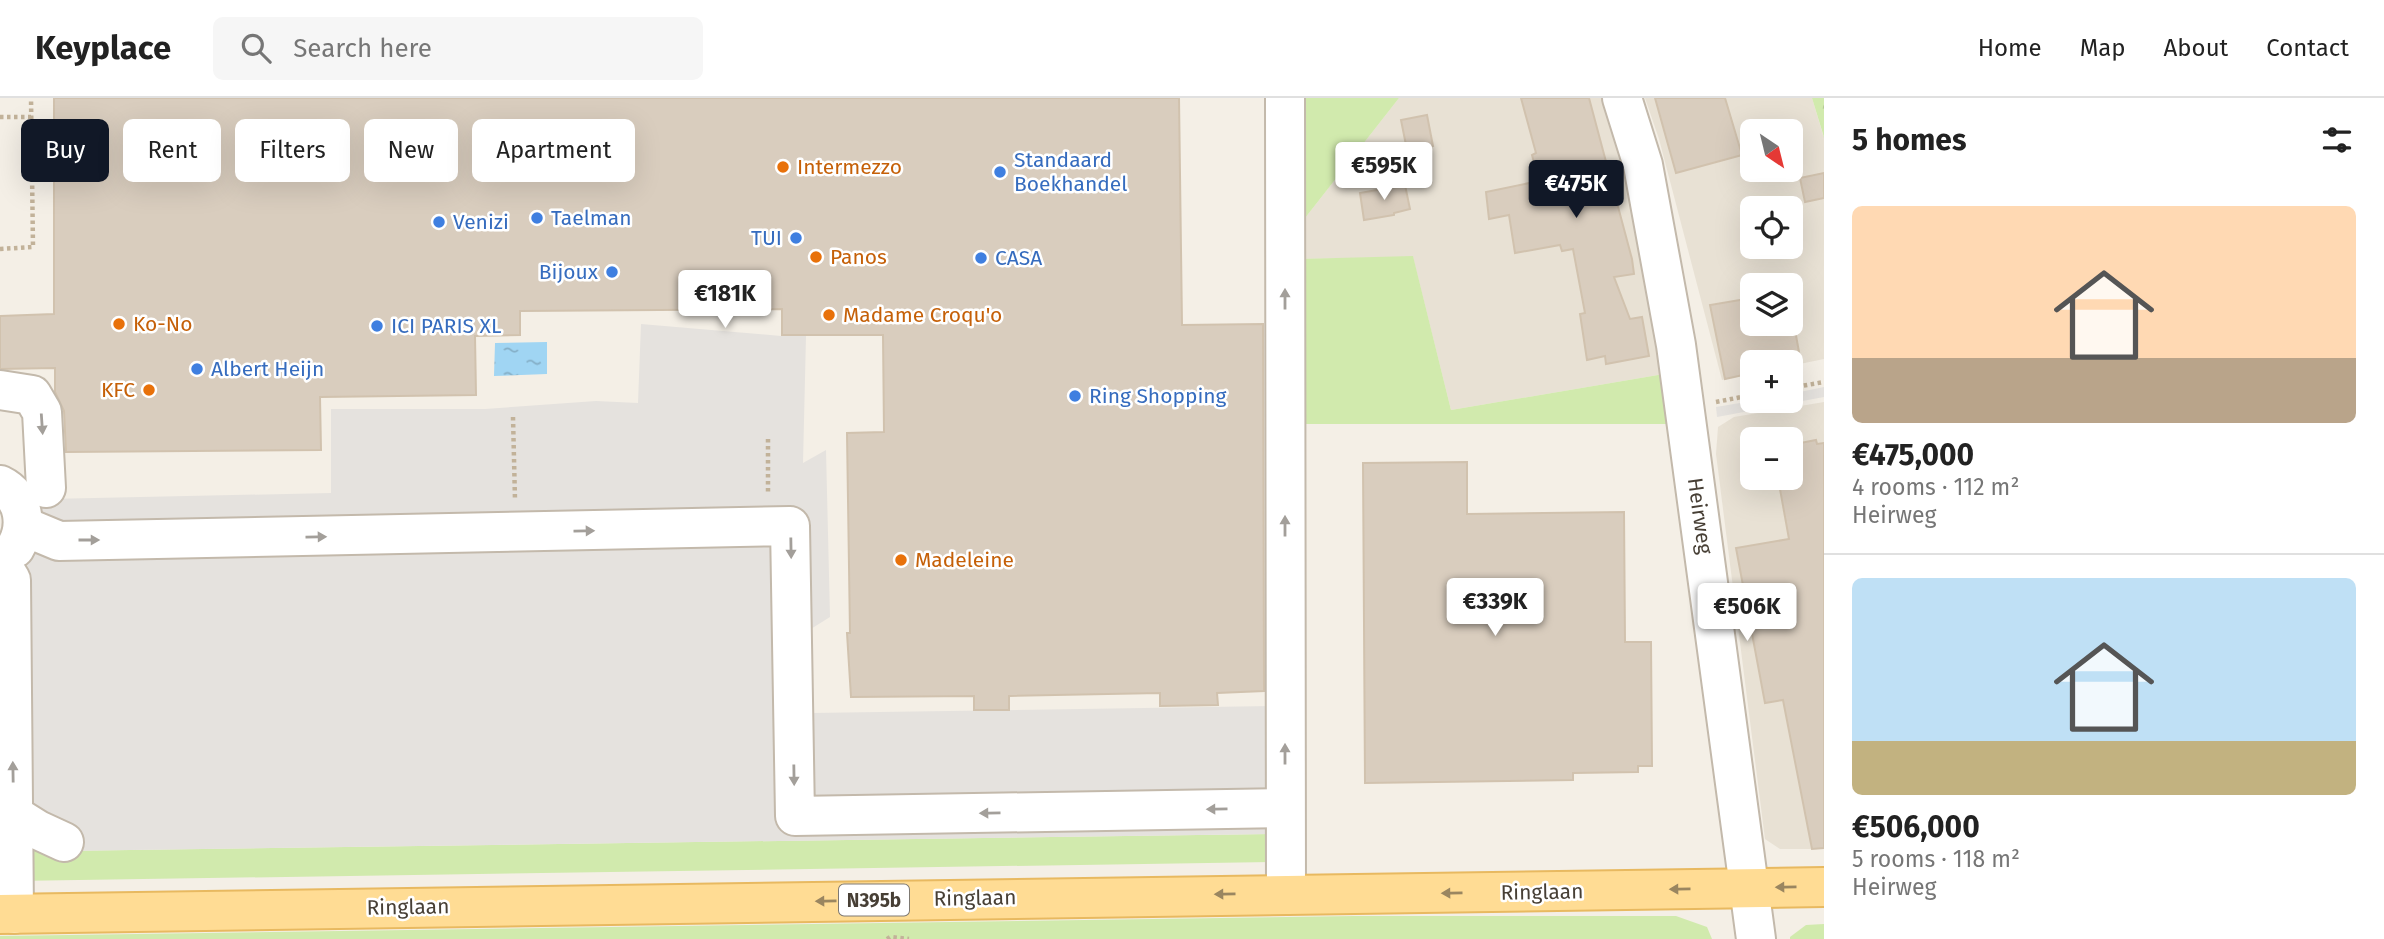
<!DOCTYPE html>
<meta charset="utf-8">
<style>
:root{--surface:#fff;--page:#f6f6f6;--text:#222;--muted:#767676;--line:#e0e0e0;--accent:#111827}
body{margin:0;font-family:"Fira Sans",sans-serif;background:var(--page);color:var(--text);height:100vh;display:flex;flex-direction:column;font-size:26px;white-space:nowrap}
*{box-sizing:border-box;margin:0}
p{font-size:23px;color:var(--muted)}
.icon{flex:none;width:38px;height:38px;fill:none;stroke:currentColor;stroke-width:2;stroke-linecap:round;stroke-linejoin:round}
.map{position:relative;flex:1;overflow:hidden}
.drawer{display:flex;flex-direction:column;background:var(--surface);width:560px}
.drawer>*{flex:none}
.guide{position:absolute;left:21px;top:21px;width:665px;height:63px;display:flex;gap:14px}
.needle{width:46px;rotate:145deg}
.fabs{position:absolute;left:1740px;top:21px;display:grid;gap:14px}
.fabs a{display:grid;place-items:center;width:63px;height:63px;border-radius:10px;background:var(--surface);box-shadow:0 7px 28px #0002;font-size:35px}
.price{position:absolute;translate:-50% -60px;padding:0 16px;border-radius:7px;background:#fff;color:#222;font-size:23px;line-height:46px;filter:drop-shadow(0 2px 4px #0008)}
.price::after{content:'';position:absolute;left:50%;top:42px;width:21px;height:16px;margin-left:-10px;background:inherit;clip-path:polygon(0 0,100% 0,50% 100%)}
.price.active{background:var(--accent);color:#fff}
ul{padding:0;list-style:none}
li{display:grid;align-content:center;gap:14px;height:371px;padding:0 28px}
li+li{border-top:2px solid var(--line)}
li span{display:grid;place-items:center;height:217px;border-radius:10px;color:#555}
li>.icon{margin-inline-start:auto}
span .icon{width:126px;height:126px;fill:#fffc;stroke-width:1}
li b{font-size:30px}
h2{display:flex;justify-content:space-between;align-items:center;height:84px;padding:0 28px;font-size:30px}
.chip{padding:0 24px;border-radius:10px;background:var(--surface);box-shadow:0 7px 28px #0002;font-size:24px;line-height:63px}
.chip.active{background:var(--accent);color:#fff}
header{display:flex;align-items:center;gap:42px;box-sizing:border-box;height:98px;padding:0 35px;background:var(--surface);border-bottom:2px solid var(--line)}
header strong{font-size:33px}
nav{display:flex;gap:38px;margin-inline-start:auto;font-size:24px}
.search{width:490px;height:63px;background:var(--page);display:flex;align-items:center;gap:18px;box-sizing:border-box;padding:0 24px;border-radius:10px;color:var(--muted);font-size:26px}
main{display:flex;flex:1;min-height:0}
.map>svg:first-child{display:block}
.residential{fill:#e8e1d4;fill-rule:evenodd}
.grass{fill:#d1eaad}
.park{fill:url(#park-crowns)}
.parking{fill:#e5e2de}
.water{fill:url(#water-ripples)}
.building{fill:#d9cdbe;stroke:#d1c2ae;stroke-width:2}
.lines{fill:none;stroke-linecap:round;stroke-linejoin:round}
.minor-casing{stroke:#c3b9ab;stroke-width:42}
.major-casing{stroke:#e8b960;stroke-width:42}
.path{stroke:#c2b299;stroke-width:4.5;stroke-dasharray:3.5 3.5;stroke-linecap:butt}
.minor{stroke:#fff;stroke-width:38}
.major{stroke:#ffdc94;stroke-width:38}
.oneway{fill:#a39f9a}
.oneway2{fill:#9a8660}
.food-dot{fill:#e8710a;stroke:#fff;stroke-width:2.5}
.shop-dot{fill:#3f7fe0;stroke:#fff;stroke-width:2.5}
.labels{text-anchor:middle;stroke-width:5;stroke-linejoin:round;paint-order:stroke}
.shield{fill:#fff;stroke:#7e7972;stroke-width:2}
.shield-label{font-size:19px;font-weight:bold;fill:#473f35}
.shop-label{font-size:21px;fill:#366cbe;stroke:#fff;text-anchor:start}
.food-label{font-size:21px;fill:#c56008;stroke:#fff;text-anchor:start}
.street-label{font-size:21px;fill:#473f35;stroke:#fff}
</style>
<header>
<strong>Keyplace</strong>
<div class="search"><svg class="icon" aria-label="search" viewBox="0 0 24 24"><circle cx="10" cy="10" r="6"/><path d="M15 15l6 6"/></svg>Search here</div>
<nav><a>Home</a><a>Map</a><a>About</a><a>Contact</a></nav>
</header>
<main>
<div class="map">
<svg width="1824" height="841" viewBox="0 0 1824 841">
<defs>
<pattern id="park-crowns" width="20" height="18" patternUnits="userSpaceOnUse" patternTransform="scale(1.75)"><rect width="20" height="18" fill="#d1eaad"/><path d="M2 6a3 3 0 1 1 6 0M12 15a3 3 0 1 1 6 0" fill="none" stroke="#b5ca95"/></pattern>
<pattern id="water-ripples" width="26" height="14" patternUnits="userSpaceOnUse" patternTransform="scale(1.75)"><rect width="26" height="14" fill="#a0d5f3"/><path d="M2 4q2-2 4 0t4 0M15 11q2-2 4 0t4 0" fill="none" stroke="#84aec6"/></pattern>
</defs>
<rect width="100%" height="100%" fill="#f4efe6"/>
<!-- residential -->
<g class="residential">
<path d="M 1399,0 L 1604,0 L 1639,121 L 1664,276 L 1451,312 L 1413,159 L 1297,161 L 1298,129 Z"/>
<path d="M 1645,0 L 1812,0 L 1824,40 L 1824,261 L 1790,268 L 1790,264 L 1752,264 L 1752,276 L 1722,282 L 1659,41 ZM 1752,33 L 1790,33 L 1790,72 L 1752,72 ZM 1752,110 L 1790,110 L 1790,149 L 1752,149 ZM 1752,187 L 1790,187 L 1790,226 L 1752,226 Z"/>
<path d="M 1824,304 L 1824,751 L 1780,751 L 1765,741 L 1716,356 L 1718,329 L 1734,319 ZM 1752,341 L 1790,341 L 1790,380 L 1752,380 Z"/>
</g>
<!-- grass -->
<g class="grass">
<path d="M 1300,0 L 1399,0 L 1298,129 Z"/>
<path d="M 1413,158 L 1451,312 L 1664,276 L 1674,326 L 1304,326 L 1297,161 Z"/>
<path d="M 1271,736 L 1273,764 L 14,783 L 25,739 L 59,753 Z"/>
<path d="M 1354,818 L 1676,818 L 1707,829 L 1712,841 L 0,841 L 0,838 Z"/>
<path d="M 1824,826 L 1824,841 L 1790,841 L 1790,839 L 1806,827 Z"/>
</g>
<!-- park -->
<path class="park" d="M 1812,0 L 1824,0 L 1824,40 L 1823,36 Z"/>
<!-- parking -->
<g class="parking">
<path d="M 641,226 L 781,238 L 806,238 L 803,365 L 826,352 L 830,519 L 806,534 L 811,615 L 1275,608 L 1271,736 L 59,753 L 25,739 L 0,476 L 36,409 L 48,401 L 331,395 L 331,311 L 485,311 L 596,303 L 638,305 Z"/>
<path d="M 1824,289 L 1824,299 L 1717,319 L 1716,309 L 1752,303 L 1790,303 L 1790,296 Z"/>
</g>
<!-- water -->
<path class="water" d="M 547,244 L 547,276 L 494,278 L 495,245 Z"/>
<!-- building -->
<g class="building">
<path d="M 54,0 L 1179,0 L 1182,227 L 1263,226 L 1264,593 L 1217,595 L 1218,607 L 1160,608 L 1160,595 L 1009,598 L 1009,612 L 974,612 L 974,598 L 851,599 L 847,535 L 850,535 L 847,335 L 884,334 L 883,237 L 782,237 L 782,211 L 520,213 L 520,237 L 475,238 L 476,297 L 320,299 L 321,352 L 66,354 L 64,313 L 55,294 L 55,270 L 0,271 L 0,218 L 54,216 Z"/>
<path d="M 1521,0 L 1589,0 L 1632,161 L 1634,176 L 1614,179 L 1630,221 L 1642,219 L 1649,258 L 1606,266 L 1605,258 L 1587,262 L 1580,216 L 1585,215 L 1573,151 L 1562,153 L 1560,147 L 1515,155 L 1509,117 L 1489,121 L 1486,94 L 1539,83 L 1532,57 L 1536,55 Z"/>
<path d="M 1655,0 L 1725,0 L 1742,57 L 1676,75 Z"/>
<path d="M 1427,17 L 1433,48 L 1407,52 L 1401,22 Z"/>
<path d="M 1824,75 L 1824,100 L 1805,104 L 1800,80 Z"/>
<path d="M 1405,87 L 1410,111 L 1394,115 L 1394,117 L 1364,122 L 1360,95 Z"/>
<path d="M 1752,200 L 1752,226 L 1765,226 L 1767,237 L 1795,232 L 1801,265 L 1790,267 L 1790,264 L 1752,264 L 1752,275 L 1725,281 L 1710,207 Z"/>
<path d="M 1816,342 L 1817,346 L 1824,345 L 1824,750 L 1812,751 L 1783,602 L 1765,605 L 1736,450 L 1789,441 L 1778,380 L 1790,380 L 1790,347 Z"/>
<path d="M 1467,364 L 1467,416 L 1624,414 L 1625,544 L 1651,544 L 1652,668 L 1638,668 L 1638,674 L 1573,675 L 1573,682 L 1365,685 L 1363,365 Z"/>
</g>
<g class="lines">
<defs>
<g id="minor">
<path d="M 1285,0 L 1286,797"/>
<path d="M 1622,0 L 1643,67 L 1676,247 L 1756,841"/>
<path d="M 0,292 L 32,297 L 42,314 L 46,390"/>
<path d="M 0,387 C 25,399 28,429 15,450"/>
<path d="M 23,428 L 59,443 L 790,428 L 795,718 L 1285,710"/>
<path d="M 0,464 L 11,482 L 14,816"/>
<path d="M 14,717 L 38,732 L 64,744"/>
</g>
<path id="major" d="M 0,816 L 1824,789"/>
</defs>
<!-- minor casing -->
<use href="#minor" class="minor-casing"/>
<!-- major casing -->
<use href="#major" class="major-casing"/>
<!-- path -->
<g class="path">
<path d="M 0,19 L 31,19"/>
<path d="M 0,151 L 33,149 L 31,0"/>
<path d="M 1790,290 L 1824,284"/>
<path d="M 1716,304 L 1752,297"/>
<path d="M 513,319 L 515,402"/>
<path d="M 768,341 L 768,396"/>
<path d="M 887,841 L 890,839 L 909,841"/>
</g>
<!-- minor -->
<use href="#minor" class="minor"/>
<!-- major -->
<use href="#major" class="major"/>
</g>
<!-- one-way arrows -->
<defs><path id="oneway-solid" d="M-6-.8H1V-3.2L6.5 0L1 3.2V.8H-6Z" transform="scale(1.75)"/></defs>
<g class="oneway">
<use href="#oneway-solid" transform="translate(1285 201) rotate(-90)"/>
<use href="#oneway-solid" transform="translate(42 326) rotate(86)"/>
<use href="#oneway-solid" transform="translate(1285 428) rotate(-90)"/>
<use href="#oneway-solid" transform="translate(584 433) rotate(-1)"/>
<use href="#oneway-solid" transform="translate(316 439) rotate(-1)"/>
<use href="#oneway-solid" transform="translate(89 442)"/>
<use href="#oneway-solid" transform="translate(791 450) rotate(89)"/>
<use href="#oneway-solid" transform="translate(1285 656) rotate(-90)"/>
<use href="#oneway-solid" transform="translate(13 674) rotate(-91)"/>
<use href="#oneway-solid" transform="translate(794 677) rotate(89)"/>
<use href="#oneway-solid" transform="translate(1217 711) rotate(179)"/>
<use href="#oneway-solid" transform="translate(990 715) rotate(179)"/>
</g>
<g class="oneway2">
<use href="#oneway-solid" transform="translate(1786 789) rotate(179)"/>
<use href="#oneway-solid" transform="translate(1680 791) rotate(179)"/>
<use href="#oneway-solid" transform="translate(1452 795) rotate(179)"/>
<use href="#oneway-solid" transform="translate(1225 796) rotate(179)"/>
<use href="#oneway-solid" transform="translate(826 803) rotate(179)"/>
</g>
<!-- markers -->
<g class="food-dot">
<circle cx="783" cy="69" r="7"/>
<circle cx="816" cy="159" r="7"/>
<circle cx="829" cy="217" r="7"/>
<circle cx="119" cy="226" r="7"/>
<circle cx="149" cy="292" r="7"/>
<circle cx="901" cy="462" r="7"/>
</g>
<g class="shop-dot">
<circle cx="1000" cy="74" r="7"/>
<circle cx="537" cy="120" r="7"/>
<circle cx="439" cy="124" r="7"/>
<circle cx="796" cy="140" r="7"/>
<circle cx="981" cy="160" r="7"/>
<circle cx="612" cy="174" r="7"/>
<circle cx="377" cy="228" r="7"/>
<circle cx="197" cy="271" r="7"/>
<circle cx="1075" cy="298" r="7"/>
</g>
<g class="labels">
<!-- shield labels -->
<rect class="shield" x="839" y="786.5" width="70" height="31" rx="5"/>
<g class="shield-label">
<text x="874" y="809">N395b</text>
</g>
<!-- shop labels -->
<g class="shop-label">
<text x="1014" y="69">Standaard<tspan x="1014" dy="24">Boekhandel</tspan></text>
<text x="551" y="127">Taelman</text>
<text x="453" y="131">Venizi</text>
<text x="782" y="147" text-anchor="end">TUI</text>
<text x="995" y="167">CASA</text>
<text x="598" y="181" text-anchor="end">Bijoux</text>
<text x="391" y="235">ICI PARIS XL</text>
<text x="211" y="278">Albert Heijn</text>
<text x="1089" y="305">Ring Shopping</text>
</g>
<!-- food labels -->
<g class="food-label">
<text x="797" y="76">Intermezzo</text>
<text x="830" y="166">Panos</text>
<text x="843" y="224">Madame Croqu'o</text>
<text x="133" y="233">Ko-No</text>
<text x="135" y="299" text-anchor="end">KFC</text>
<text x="915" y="469">Madeleine</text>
</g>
<!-- street labels -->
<g class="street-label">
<text transform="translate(1700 418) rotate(82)" y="7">Heirweg</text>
<text transform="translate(1542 794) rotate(-1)" y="7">Ringlaan</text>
<text transform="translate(975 800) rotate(-1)" y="7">Ringlaan</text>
<text transform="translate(408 809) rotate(-1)" y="7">Ringlaan</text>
</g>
</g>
</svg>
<div class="fabs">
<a><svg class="needle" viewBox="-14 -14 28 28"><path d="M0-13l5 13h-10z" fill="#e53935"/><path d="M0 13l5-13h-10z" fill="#767676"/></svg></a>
<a><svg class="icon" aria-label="locate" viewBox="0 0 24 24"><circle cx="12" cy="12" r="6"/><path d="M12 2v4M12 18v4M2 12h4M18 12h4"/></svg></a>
<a><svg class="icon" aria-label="layers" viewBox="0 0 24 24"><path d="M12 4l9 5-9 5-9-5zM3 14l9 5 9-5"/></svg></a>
<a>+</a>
<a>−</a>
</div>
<b class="price" style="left:1384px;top:104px">€595K</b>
<b class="price active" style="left:1576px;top:122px">€475K</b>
<b class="price" style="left:725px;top:232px">€181K</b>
<b class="price" style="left:1495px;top:540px">€339K</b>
<b class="price" style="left:1747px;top:545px">€506K</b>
<div class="guide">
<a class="chip active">Buy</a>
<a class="chip">Rent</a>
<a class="chip">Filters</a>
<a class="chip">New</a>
<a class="chip">Apartment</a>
</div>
</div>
<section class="drawer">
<h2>5 homes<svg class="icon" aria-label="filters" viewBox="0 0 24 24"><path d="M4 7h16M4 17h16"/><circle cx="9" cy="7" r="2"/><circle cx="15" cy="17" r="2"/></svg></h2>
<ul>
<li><span style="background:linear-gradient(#ffd9b3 70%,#b9a48a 0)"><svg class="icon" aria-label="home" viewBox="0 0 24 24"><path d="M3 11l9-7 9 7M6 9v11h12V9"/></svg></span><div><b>€475,000</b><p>4 rooms · 112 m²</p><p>Heirweg</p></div></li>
<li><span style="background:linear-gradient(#bfe0f5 75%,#c2b280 0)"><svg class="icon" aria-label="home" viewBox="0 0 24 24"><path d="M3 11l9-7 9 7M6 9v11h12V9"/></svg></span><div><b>€506,000</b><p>5 rooms · 118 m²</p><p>Heirweg</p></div></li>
</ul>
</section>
</main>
